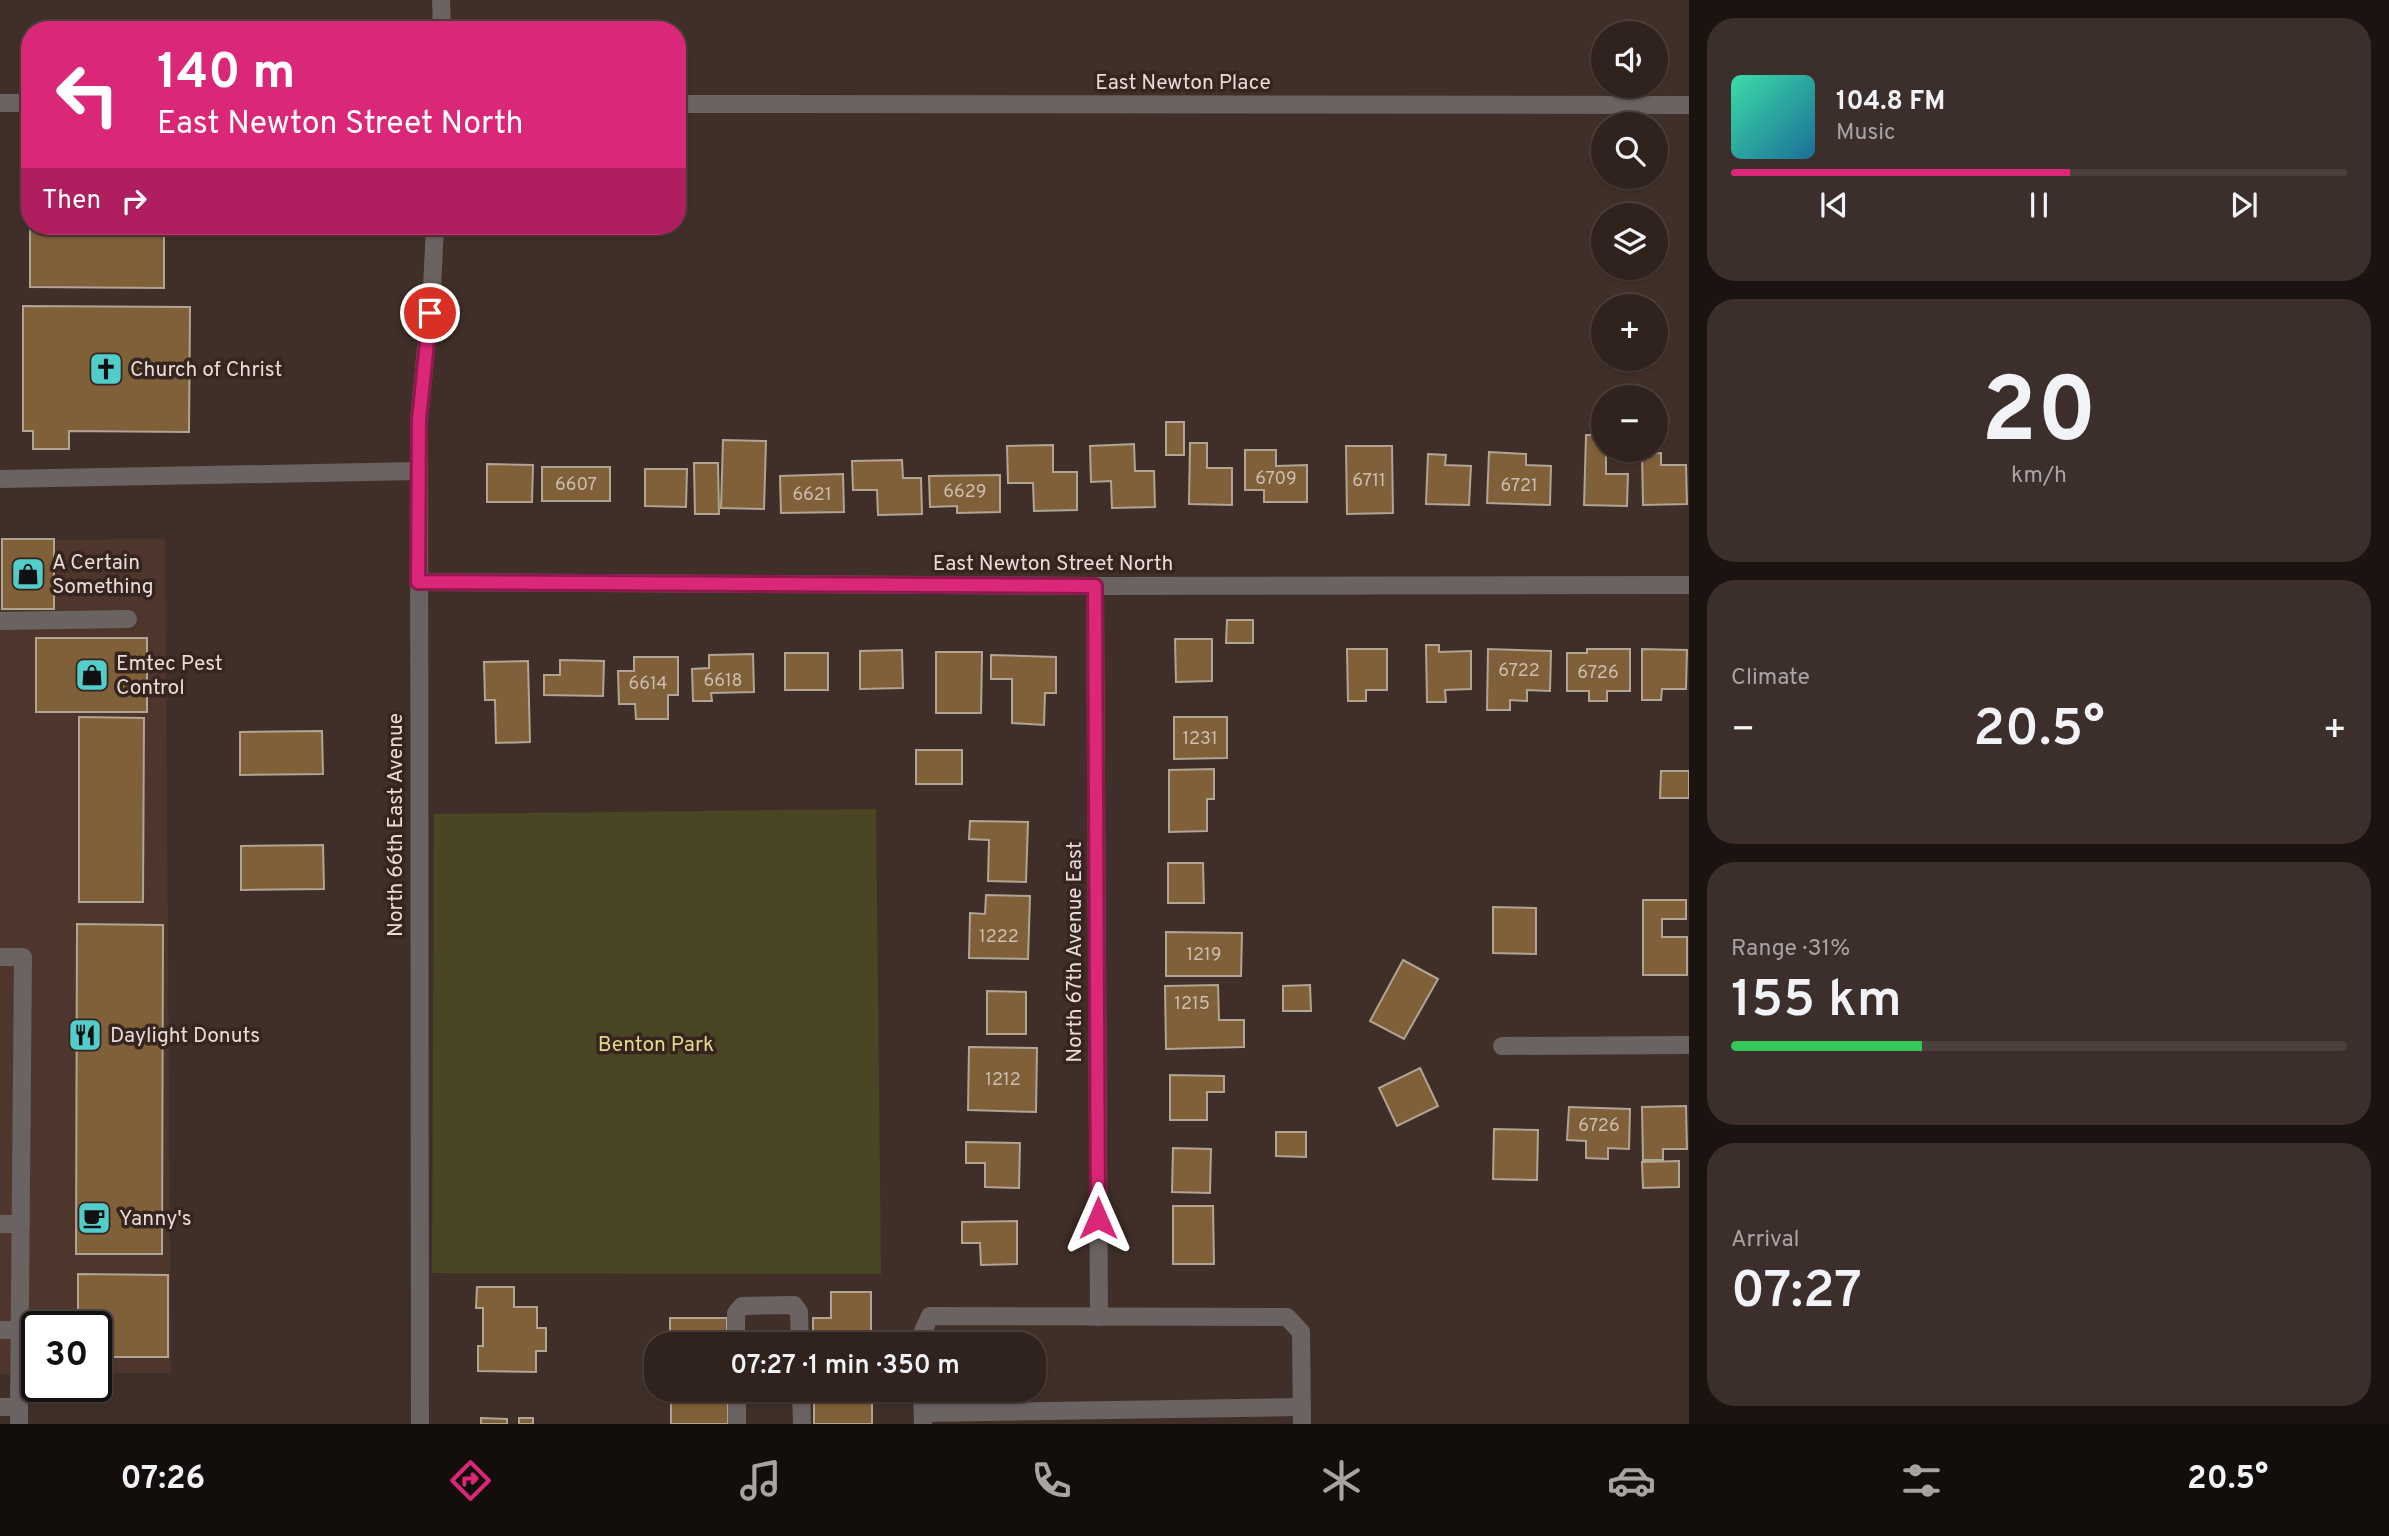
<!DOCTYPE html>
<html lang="en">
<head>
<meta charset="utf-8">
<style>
  :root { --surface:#30231e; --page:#3c2f2b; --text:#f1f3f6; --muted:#a8a4a4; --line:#4b403c; --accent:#db2777 }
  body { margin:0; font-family:Overpass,sans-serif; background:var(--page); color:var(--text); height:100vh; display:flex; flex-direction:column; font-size:26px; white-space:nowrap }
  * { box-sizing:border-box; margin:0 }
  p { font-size:23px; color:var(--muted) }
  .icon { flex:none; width:38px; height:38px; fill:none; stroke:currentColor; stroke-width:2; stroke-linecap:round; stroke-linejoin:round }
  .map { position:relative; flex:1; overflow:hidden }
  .details { display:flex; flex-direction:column; gap:18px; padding:18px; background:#1a1310; width:700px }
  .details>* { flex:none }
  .banner { position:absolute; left:21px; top:21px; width:665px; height:214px; border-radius:28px; box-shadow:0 2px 5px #0004,0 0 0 2px var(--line); background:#db2777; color:#fff; overflow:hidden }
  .buttons { position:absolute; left:1591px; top:21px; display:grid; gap:14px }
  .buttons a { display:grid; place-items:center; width:77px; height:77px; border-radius:50%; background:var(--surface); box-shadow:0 2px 5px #0004,0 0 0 2px var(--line); font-size:35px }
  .speed { position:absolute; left:21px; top:1311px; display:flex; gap:14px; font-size:35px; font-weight:700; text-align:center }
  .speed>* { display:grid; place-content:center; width:91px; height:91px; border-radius:50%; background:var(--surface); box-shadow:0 2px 5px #0004,0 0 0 2px var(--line); line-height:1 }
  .speed .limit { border:4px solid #111; border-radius:10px; background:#fff; color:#111 }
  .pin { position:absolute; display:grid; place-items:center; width:60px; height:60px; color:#fff; margin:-30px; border:4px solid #fff; border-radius:50%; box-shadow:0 2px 7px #0007 }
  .me { position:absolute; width:77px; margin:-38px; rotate:0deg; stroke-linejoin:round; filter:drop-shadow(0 0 5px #0008) }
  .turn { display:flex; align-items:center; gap:24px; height:147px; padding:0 21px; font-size:32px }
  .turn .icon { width:91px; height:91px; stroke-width:2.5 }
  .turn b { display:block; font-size:49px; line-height:60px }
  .then { display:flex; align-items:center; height:66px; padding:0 21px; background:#0003; gap:14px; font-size:26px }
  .big { font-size:52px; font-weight:600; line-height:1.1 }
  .details .tile { flex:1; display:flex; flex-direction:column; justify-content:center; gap:10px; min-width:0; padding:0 24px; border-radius:28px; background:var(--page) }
  .details .dial { align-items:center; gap:0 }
  .dial b { font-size:91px; line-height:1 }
  .song { display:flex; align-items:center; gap:21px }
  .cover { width:84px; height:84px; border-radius:10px; background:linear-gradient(135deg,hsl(160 70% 55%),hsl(200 70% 35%)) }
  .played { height:7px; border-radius:4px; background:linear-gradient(90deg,var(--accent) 55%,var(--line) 55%) }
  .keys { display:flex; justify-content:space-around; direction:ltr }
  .heat { display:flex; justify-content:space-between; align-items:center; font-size:38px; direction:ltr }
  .charge { height:10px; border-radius:5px; background:linear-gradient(90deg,#34c759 31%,var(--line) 0) }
  .trip { position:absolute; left:644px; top:1332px; width:402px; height:70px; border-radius:28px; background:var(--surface); box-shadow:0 2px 5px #0004,0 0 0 2px var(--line); font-weight:600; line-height:70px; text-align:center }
  .tabs { display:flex; height:112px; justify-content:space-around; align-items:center; background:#130e0c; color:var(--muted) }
  .tabs .icon { width:49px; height:49px }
  .tabs .current { color:var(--accent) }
  .tabs b { font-size:32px; color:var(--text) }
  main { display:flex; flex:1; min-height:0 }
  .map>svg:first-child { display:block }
  .built { fill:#4e362d }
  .green { fill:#4a4624 }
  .building { fill:#7f6038; stroke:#b1a493; stroke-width:2 }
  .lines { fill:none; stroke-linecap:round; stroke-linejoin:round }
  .minor { stroke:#6b6262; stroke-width:18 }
  .route-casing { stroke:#8e194d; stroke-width:18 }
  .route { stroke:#db2777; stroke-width:12 }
  .labels { text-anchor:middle; stroke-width:7; stroke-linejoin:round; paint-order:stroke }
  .number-label { font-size:18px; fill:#cdbdb0 }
  .street-label { font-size:21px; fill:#e7dcd8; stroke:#35251e }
  .poi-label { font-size:21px; fill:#e7dcd8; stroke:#35251e; text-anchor:start }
  .park-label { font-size:21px; fill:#e2d98b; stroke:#35251e }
</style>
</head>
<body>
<main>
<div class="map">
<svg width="1689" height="1424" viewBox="0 0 1689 1424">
  <rect width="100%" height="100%" fill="#402f28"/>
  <path class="built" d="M165 539 171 1373H96V1326H37V1374H0V540Z"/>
  <path class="green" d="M876 809 881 1274 432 1273 434 814Z"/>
  <g class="building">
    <path d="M30 226H164V288L30 287Z"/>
    <path d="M23 306 190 307 189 432 69 431V449H33V431H23Z"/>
    <rect x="1166" y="422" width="18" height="33"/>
    <path d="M1586 435H1603V450H1606V474H1628L1627 506 1584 505Z"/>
    <path d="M723 440 766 441 764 509 721 508Z"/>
    <path d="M1190 443H1207V468H1232V505L1189 504Z"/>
    <path d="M1134 444 1135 471H1154L1155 507 1112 508 1111 481 1091 482 1090 446Z"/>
    <path d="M1053 445V472H1077V510L1034 511 1033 483H1008L1007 446Z"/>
    <path d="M1346 446H1392L1393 513 1347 514Z"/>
    <path d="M1245 450H1276V466L1307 465V502H1264V490H1245Z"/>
    <path d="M1489 452 1526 454V465L1551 466 1550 505 1487 503Z"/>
    <path d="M1661 453V465H1686L1687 504 1643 505 1642 454Z"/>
    <path d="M1428 454 1446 455 1445 465 1471 466 1469 505 1426 504Z"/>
    <path d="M902 460 903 478H921L922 514 878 515 877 490H853L852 461Z"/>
    <path d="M694 463H718L719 514H695Z"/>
    <path d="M487 464 533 465 532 502H487Z"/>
    <rect x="542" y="467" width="68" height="34"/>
    <path d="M645 469H687L686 507 645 506Z"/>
    <path d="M843 474 844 512 781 513 780 476Z"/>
    <path d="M1000 475V512L957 513V506L930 507 929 476Z"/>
    <rect x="2" y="539" width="52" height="70"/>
    <path d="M1227 620H1253V643H1226Z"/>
    <rect x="36" y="638" width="111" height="74"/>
    <path d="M1175 639H1212V681L1176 682Z"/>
    <path d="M1426 645H1439V652L1471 651V689L1445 690 1446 702H1427Z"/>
    <path d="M1347 649H1387V690H1366V701H1348Z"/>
    <path d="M1488 649 1551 651 1550 691 1527 690V701L1510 700V710H1487Z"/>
    <path d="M1587 649H1630V691H1607V701H1589V691H1567V653H1587Z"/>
    <path d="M1642 649 1687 650 1686 689H1662L1661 700H1642Z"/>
    <path d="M902 650 903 688 860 689V651Z"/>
    <path d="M936 652H982L981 713H936Z"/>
    <rect x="785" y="653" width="43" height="37"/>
    <path d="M753 654 754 692 711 693 712 701H693L692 669 709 668V655Z"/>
    <path d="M991 655 1056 657V693H1045L1044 725 1012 723V679H991Z"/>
    <path d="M634 657H678V695H668V719H636L635 704H619L618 671H634Z"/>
    <path d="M560 660 604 661 603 696 544 695V675H560Z"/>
    <path d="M528 661 530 742 496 743 495 700H485L484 662Z"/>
    <path d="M79 717 144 718 143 902H79Z"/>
    <path d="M1174 717H1227V758L1174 759Z"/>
    <path d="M322 731 323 774 240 775V732Z"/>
    <rect x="916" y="750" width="46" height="34"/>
    <path d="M1214 769V799H1207V831L1169 832V770Z"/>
    <path d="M1661 771H1689V798H1660Z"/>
    <path d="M970 821 1028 822 1026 882 988 881 989 840 969 839Z"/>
    <path d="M323 845 324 889 241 890V846Z"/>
    <path d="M1168 863H1203L1204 903H1168Z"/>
    <path d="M986 895 1030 896 1028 959 969 958 970 913 985 914Z"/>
    <path d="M1643 900H1686V919H1662V937H1687V975H1643Z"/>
    <path d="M1493 907 1536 908V954L1493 953Z"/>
    <path d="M77 924 163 925 162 1254H76Z"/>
    <path d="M1166 932 1242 933 1241 976H1166Z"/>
    <path d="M1403 960 1438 979 1404 1039 1370 1021Z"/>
    <path d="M1218 985 1219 1020H1244V1047L1166 1049 1165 986Z"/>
    <path d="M1310 985 1311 1011H1283V986Z"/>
    <path d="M987 991 1026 992V1034H987Z"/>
    <path d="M969 1047 1037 1048 1036 1112 968 1110Z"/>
    <path d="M1420 1068 1438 1106 1397 1126 1379 1088Z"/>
    <path d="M1170 1075 1224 1076V1092H1207V1120H1170Z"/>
    <path d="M1686 1106 1687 1149H1663V1160H1643L1642 1107Z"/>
    <path d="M1569 1107 1630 1109 1629 1149 1608 1148V1159L1586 1158V1141L1567 1140Z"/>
    <path d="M1494 1129 1538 1130 1537 1180 1493 1179Z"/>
    <path d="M1276 1132H1306V1157L1276 1156Z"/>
    <path d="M966 1142 1020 1143 1019 1188 985 1187V1163H966Z"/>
    <path d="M1173 1148 1211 1149 1210 1193 1172 1192Z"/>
    <path d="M1679 1161V1187L1643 1188 1642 1162Z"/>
    <path d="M1173 1206H1213L1214 1264H1173Z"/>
    <path d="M1017 1221V1264L981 1265 980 1243H962V1222Z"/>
    <path d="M78 1274 168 1275V1357H96V1326H78Z"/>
    <path d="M477 1287H514V1307H537V1328H546V1351H536V1372L478 1371V1346H483V1308H476Z"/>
    <path d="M831 1292H871V1344H813V1318H831Z"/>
    <rect x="670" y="1318" width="57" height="26"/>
    <rect x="671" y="1390" width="57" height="34"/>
    <rect x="814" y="1390" width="58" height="34"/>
    <path d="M481 1418 507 1419V1424H481Z"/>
    <rect x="519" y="1418" width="14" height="6"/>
  </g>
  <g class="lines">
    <g class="minor">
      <path d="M441 0 442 30"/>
      <path d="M0 103H30"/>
      <path d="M677 104 1689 105"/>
      <path d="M0 479 418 471"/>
      <path d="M418 582 1095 586 1689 585"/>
      <path d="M1095 586 1099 1317"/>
      <path d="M0 621 128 619"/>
      <path d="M0 957H23L19 1407"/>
      <path d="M1502 1046 1689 1045"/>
      <path d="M0 1224H21"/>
      <path d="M0 1330H20"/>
      <path d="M736 1344V1313L742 1306 794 1305 799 1312 800 1344"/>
      <path d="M921 1344 920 1338 930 1316 1287 1317 1301 1332 1302 1424"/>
      <path d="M737 1390V1424"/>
      <path d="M801 1390 802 1424"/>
      <path d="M922 1390 923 1424"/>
      <path d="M0 1407H19V1424"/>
      <path d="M923 1413 1301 1407"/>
      <path d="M420 1424 419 420 432 288 435 226"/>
    </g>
  </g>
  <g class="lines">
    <defs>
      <path id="route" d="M430 313 419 420 418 582 1095 586 1098 1218"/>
    </defs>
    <use href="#route" class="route-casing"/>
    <use href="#route" class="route"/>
  </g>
  <defs>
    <symbol id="church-square" viewBox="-11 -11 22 22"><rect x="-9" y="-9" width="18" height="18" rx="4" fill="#53cdca" stroke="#35251e"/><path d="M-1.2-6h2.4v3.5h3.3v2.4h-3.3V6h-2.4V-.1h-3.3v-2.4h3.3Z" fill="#111"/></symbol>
    <symbol id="shop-square" viewBox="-11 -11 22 22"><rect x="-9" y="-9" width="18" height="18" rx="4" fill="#53cdca" stroke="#35251e"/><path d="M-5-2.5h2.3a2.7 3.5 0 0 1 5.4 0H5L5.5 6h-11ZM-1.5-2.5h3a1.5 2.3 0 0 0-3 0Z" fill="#111"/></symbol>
    <symbol id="restaurant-square" viewBox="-11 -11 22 22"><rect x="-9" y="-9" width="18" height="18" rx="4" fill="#53cdca" stroke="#35251e"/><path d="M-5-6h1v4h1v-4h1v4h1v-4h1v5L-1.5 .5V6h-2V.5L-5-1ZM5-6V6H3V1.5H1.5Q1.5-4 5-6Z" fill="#111"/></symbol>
    <symbol id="cafe-square" viewBox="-11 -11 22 22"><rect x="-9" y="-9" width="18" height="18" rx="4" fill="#53cdca" stroke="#35251e"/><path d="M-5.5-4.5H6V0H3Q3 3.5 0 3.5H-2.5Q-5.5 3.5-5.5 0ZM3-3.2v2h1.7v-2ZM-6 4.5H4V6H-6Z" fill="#111"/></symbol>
  </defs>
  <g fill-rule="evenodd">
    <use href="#church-square" x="87" y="350" width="38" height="38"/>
    <use href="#shop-square" x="9" y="555" width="38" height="38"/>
    <use href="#shop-square" x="73" y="656" width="38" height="38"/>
    <use href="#restaurant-square" x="66" y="1016" width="38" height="38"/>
    <use href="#cafe-square" x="75" y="1199" width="38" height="38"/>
  </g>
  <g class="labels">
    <g class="number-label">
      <text x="1276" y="484">6709</text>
      <text x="1369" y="486">6711</text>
      <text x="576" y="490">6607</text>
      <text x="1519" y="491">6721</text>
      <text x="965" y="497">6629</text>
      <text x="812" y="500">6621</text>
      <text x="1519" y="676">6722</text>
      <text x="1598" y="678">6726</text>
      <text x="723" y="686">6618</text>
      <text x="648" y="689">6614</text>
      <text x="1200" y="744">1231</text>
      <text x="999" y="942">1222</text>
      <text x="1204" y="960">1219</text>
      <text x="1192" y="1009">1215</text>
      <text x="1003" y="1085">1212</text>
      <text x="1599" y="1131">6726</text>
    </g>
    <g class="street-label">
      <text x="1183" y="89">East Newton Place</text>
      <text x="1053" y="570">East Newton Street North</text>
      <text transform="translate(395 825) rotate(-90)" y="7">North 66th East Avenue</text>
      <text transform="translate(1074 952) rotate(-90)" y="7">North 67th Avenue East</text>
    </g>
    <g class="poi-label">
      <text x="130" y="376">Church of Christ</text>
      <text x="52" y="569">A Certain<tspan x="52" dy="24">Something</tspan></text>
      <text x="116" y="670">Emtec Pest<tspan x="116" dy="24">Control</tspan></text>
      <text x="110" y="1042">Daylight Donuts</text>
      <text x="119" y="1225">Yanny's</text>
    </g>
    <g class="park-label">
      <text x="656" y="1051">Benton Park</text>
    </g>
  </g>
</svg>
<div class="buttons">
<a><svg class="icon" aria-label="sound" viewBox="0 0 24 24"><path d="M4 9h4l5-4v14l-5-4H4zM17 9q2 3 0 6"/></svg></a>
<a><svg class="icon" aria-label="search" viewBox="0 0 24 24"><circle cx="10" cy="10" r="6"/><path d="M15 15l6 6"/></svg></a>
<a><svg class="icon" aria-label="layers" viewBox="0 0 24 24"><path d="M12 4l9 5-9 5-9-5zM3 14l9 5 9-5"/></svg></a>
<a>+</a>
<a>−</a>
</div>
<div class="speed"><div class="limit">30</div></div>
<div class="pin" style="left:430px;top:313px;background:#d93025"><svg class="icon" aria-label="arrive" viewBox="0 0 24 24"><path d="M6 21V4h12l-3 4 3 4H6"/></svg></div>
<svg class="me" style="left:1098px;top:1218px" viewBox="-20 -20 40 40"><path d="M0-17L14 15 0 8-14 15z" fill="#db2777" stroke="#fff" stroke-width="4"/></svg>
<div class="trip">07:27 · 1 min · 350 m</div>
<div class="banner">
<div class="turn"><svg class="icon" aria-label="left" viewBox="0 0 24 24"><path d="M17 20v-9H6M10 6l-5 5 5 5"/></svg><div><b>140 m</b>East Newton Street North</div></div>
<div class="then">Then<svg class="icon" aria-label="right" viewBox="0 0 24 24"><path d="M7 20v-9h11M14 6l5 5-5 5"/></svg></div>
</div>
</div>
<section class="details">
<div class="tile">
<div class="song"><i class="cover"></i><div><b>104.8 FM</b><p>Music</p></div></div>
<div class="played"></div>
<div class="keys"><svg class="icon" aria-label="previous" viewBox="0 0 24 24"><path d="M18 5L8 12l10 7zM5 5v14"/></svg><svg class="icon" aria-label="pause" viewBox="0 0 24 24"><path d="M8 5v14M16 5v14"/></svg><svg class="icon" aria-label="next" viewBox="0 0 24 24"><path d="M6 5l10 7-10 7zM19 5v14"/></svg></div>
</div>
<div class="tile dial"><b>20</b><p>km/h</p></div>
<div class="tile"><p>Climate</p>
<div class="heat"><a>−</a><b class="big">20.5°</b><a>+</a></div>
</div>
<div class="tile"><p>Range · 31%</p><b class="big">155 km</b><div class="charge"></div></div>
<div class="tile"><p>Arrival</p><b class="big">07:27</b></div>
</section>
</main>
<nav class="tabs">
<b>07:26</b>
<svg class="icon current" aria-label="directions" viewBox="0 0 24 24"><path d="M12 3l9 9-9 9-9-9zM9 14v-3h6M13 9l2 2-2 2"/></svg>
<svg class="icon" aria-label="music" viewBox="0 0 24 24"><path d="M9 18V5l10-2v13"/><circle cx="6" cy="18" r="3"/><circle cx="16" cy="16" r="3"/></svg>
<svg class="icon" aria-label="phone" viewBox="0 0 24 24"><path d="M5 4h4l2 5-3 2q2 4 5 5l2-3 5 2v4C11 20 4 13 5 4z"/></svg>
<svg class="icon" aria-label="climate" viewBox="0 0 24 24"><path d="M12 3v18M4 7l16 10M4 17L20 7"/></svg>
<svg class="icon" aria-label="car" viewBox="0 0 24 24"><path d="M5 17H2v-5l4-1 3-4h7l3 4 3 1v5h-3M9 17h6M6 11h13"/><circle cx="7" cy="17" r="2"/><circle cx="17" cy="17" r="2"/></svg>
<svg class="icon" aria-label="filters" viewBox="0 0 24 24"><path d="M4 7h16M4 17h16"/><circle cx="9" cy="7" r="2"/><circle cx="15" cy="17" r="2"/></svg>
<b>20.5°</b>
</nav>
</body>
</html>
